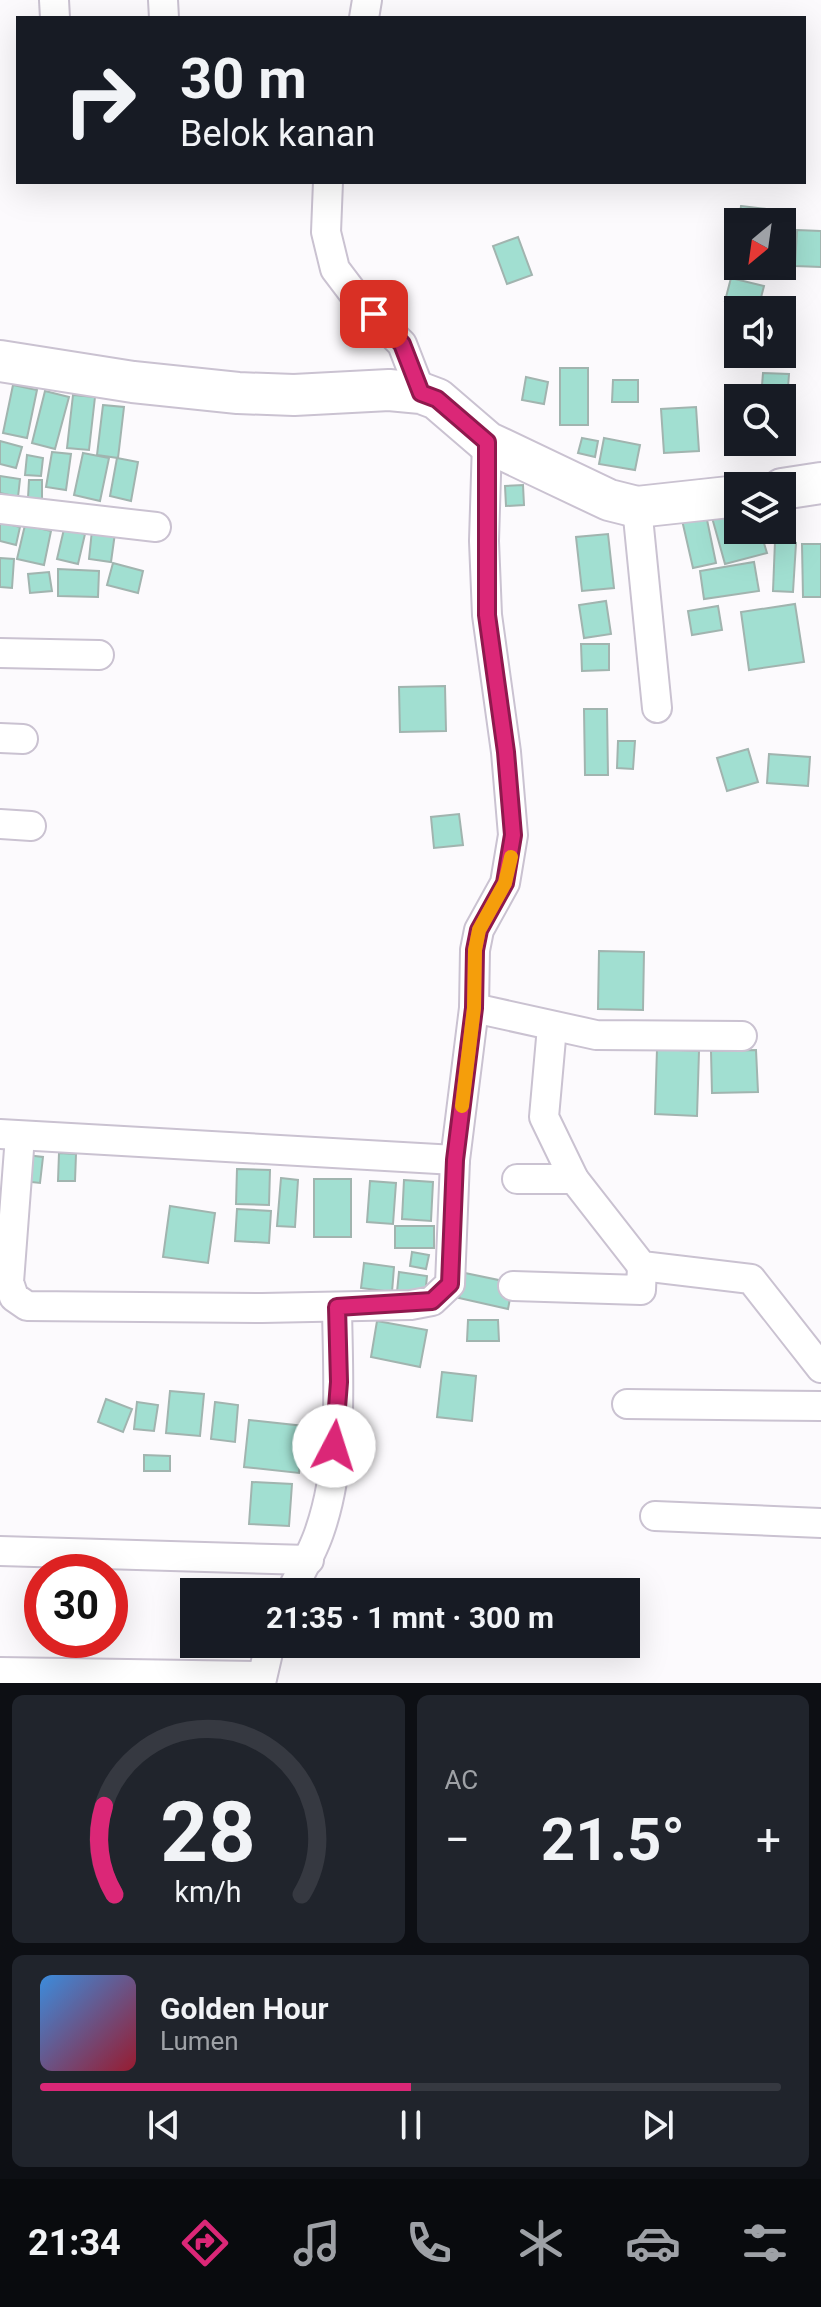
<!DOCTYPE html>
<html lang="id">
<head>
<meta charset="utf-8">
<style>
  :root { --surface:#171b24; --page:#20242c; --text:#f1f3f6; --muted:#9ea1a6; --line:#363941; --accent:#db2777 }
  body { margin:0; font-family:Roboto,sans-serif; background:var(--page); color:var(--text); height:100vh; display:flex; flex-direction:column; font-size:30px; white-space:nowrap }
  * { box-sizing:border-box; margin:0 }
  p { font-size:26px; color:var(--muted) }
  .icon { flex:none; width:44px; height:44px; fill:none; stroke:currentColor; stroke-width:2; stroke-linecap:round; stroke-linejoin:round }
  .map { position:relative; height:1683px; overflow:hidden }
  .side { display:flex; flex-direction:column; gap:12px; padding:12px; background:#0d0f14; flex:1 }
  .side>* { flex:none }
  .hud { position:absolute; left:16px; top:16px; width:790px; height:168px; border-radius:0px; box-shadow:0 8px 32px #0002; background:#171b24; color:var(--text); overflow:hidden }
  .needle { width:52px; rotate:209deg }
  .tools { position:absolute; left:724px; top:208px; display:grid; gap:16px }
  .tools a { display:grid; place-items:center; width:72px; height:72px; border-radius:0px; background:var(--surface); box-shadow:0 8px 32px #0002; font-size:40px }
  .speed { position:absolute; left:24px; top:1554px; display:flex; gap:16px; font-size:40px; font-weight:700; text-align:center }
  .speed>* { display:grid; place-content:center; width:104px; height:104px; border-radius:50%; background:var(--surface); box-shadow:0 8px 32px #0002; line-height:1 }
  .speed .limit { border:12px solid #d22; background:#fff; color:#111 }
  .pin { position:absolute; display:grid; place-items:center; width:68px; height:68px; color:#fff; margin:-34px; border-radius:16px; box-shadow:0 4px 12px #0006 }
  .me { position:absolute; width:88px; margin:-44px; rotate:5deg; stroke-linejoin:round; filter:drop-shadow(0 0 6px #0008) }
  .turn { display:flex; align-items:center; gap:28px; height:168px; padding:0 32px; font-size:36px }
  .turn .icon { width:104px; height:104px; stroke-width:2.5 }
  .turn b { display:block; font-size:56px; line-height:68px }
  .big { font-size:60px; font-weight:700; line-height:1.1 }
  .side .tile { flex:1; display:flex; flex-direction:column; justify-content:center; gap:12px; min-width:0; padding:0 28px; border-radius:12px; background:var(--page) }
  .side .dial { align-items:center; gap:0 }
  .dial svg { height:208px; overflow:visible; fill:none; stroke:var(--line); stroke-width:7; stroke-linecap:round; text-anchor:middle }
  .dial text { fill:var(--text); stroke:none }
  .song { display:flex; align-items:center; gap:24px }
  .cover { width:96px; height:96px; border-radius:12px; background:linear-gradient(135deg,hsl(210 70% 55%),hsl(350 70% 35%)) }
  .played { height:8px; border-radius:4px; background:linear-gradient(90deg,var(--accent) 50%,var(--line) 50%) }
  .keys { display:flex; justify-content:space-around; direction:ltr }
  .heat { display:flex; justify-content:space-between; align-items:center; font-size:44px; direction:ltr }
  .side .tiles { flex:1; display:grid; gap:12px; grid-template-columns:1fr 1fr }
  .tile:last-child { grid-column:span 2 }
  .trip { position:absolute; left:180px; top:1578px; width:460px; height:80px; border-radius:0px; background:var(--surface); box-shadow:0 8px 32px #0002; font-weight:700; line-height:80px; text-align:center }
  .menu { display:flex; height:128px; justify-content:space-around; align-items:center; background:#090b0e; color:var(--muted) }
  .menu .icon { width:56px; height:56px }
  .menu .selected { color:var(--accent) }
  .menu b { font-size:36px; color:var(--text) }
  .map>svg:first-child { display:block }
  .building { fill:#a1dfd1; stroke:#a1b4af; stroke-width:2 }
  .lines { fill:none; stroke-linecap:round; stroke-linejoin:round }
  .street-casing { stroke:#cac2d1; stroke-width:32 }
  .secondary-casing { stroke:#cac2d1; stroke-width:44 }
  .street { stroke:#fff; stroke-width:28 }
  .secondary { stroke:#fff; stroke-width:40 }
  .route-casing { stroke:#8e194d; stroke-width:20 }
  .route { stroke:#db2777; stroke-width:14 }
  .slow { stroke:#f59e0b; stroke-width:14 }
</style>
</head>
<body>
<div class="map">
<svg width="821" height="1683" viewBox="0 0 821 1683">
  <rect width="100%" height="100%" fill="#fcfafd"/>
  <g class="building">
    <path d="M741 206 775 210 774 222H739Z"/>
    <path d="M797 230 821 231V267L795 266Z"/>
    <path d="M518 237 532 275 507 284 493 246Z"/>
    <path d="M741 266H778L776 275Z"/>
    <path d="M731 278 764 286 758 309 725 301Z"/>
    <rect x="560" y="368" width="28" height="57"/>
    <path d="M763 373 789 374 787 401 761 398Z"/>
    <path d="M526 377 548 382 544 404 522 400Z"/>
    <path d="M613 380H638V402H612Z"/>
    <path d="M13 385 37 390 27 438 3 433Z"/>
    <path d="M735 387 756 393 754 398H738V417L727 414Z"/>
    <path d="M45 391 69 397 55 449 32 443Z"/>
    <path d="M73 395 95 397 89 450 67 448Z"/>
    <path d="M103 405 124 407 118 458 97 455Z"/>
    <path d="M696 407 699 451 664 453 661 409Z"/>
    <path d="M782 416 791 418 784 451 751 444 782 442Z"/>
    <path d="M582 438 598 441 595 457 578 453Z"/>
    <path d="M604 438 640 445 635 470 599 464Z"/>
    <path d="M0 441 22 447 16 468 0 464Z"/>
    <path d="M52 452 71 454 66 490 46 487Z"/>
    <path d="M83 453 109 458 100 501 74 495Z"/>
    <path d="M27 455 43 458 41 476 25 475Z"/>
    <path d="M117 458 138 462 131 501 110 496Z"/>
    <path d="M0 476 20 479 18 497 0 493Z"/>
    <path d="M29 480H42V499L28 498Z"/>
    <path d="M523 485 524 505 506 506 505 486Z"/>
    <path d="M738 506V530H760L767 553 725 564 711 514Z"/>
    <path d="M706 515 716 563 693 568 682 520Z"/>
    <path d="M0 522 20 527 16 545 0 541Z"/>
    <path d="M25 525 51 531 44 565 17 559Z"/>
    <path d="M64 529 85 534 78 564 57 559Z"/>
    <path d="M92 530 115 533 111 562 89 559Z"/>
    <path d="M608 534 614 588 582 591 576 537Z"/>
    <path d="M775 541 796 543 793 592 773 591Z"/>
    <path d="M802 544H821V597H803Z"/>
    <path d="M0 558 14 559 12 588 0 587Z"/>
    <path d="M754 562 759 591 704 599 700 571Z"/>
    <path d="M113 563 143 571 138 593 107 585Z"/>
    <path d="M58 569 99 571 98 597 58 596Z"/>
    <path d="M49 572 52 591 30 593 28 574Z"/>
    <path d="M606 601 611 634 584 638 579 605Z"/>
    <path d="M795 604 804 662 749 670 741 612Z"/>
    <path d="M718 606 722 630 692 635 688 611Z"/>
    <path d="M581 644H609V670L582 671Z"/>
    <path d="M445 686 446 731 400 732 399 687Z"/>
    <path d="M584 709H607L608 775H585Z"/>
    <path d="M618 741H635L633 769 617 768Z"/>
    <path d="M748 749 758 782 727 791 717 758Z"/>
    <path d="M769 754 810 757 808 786 767 783Z"/>
    <path d="M459 814 463 845 434 848 431 817Z"/>
    <path d="M599 951 644 952 643 1010 598 1009Z"/>
    <path d="M657 1049 699 1051 697 1116 655 1114Z"/>
    <path d="M756 1050 758 1092 712 1093 711 1051Z"/>
    <path d="M59 1153 76 1154 75 1181H58Z"/>
    <path d="M26 1155 43 1157 40 1183 23 1181Z"/>
    <path d="M237 1169 270 1170 269 1205 236 1204Z"/>
    <path d="M281 1178 298 1180 295 1227 277 1226Z"/>
    <rect x="314" y="1179" width="37" height="58"/>
    <path d="M404 1180 433 1182 431 1221 402 1219Z"/>
    <path d="M370 1181 396 1183 393 1224 367 1222Z"/>
    <path d="M170 1206 215 1213 208 1263 163 1257Z"/>
    <path d="M237 1209 271 1211 269 1243 235 1241Z"/>
    <rect x="395" y="1226" width="39" height="22"/>
    <path d="M412 1252 429 1255 426 1269 410 1266Z"/>
    <path d="M364 1263 394 1267 392 1292 361 1288Z"/>
    <path d="M399 1272 427 1276 425 1296 397 1292Z"/>
    <path d="M465 1273 513 1283 508 1309 459 1298Z"/>
    <path d="M468 1320H498L499 1341H467Z"/>
    <path d="M377 1321 427 1330 420 1367 371 1357Z"/>
    <path d="M442 1372 476 1376 472 1421 437 1417Z"/>
    <path d="M170 1391 204 1394 200 1436 166 1433Z"/>
    <path d="M106 1399 132 1409 123 1432 98 1422Z"/>
    <path d="M137 1402 158 1405 154 1431 134 1429Z"/>
    <path d="M215 1402 238 1405 235 1442 211 1439Z"/>
    <path d="M249 1420 304 1426 299 1473 244 1467Z"/>
    <path d="M144 1455 170 1456V1471H144Z"/>
    <path d="M252 1482 292 1484 289 1526 249 1524Z"/>
  </g>
  <g class="lines">
    <defs>
      <g id="street">
        <path d="M54 0 55 18"/>
        <path d="M163 0 164 18"/>
        <path d="M364 18 367 0"/>
        <path d="M328 182 326 232 335 269 360 302 402 344 421 393"/>
        <path d="M637 507 657 708"/>
        <path d="M0 509 156 527"/>
        <path d="M0 653 99 655"/>
        <path d="M0 738 23 739"/>
        <path d="M0 824 31 826"/>
        <path d="M474 1008 596 1035 742 1036"/>
        <path d="M552 1027 544 1117 574 1179 642 1266 751 1279 821 1368"/>
        <path d="M0 1134 455 1160"/>
        <path d="M20 1136 9 1282 14 1297 27 1306 262 1308 411 1305 432 1301 450 1284 455 1160 474 1008 475 950 479 930 505 883 513 835 506 752 487 615 484 541 487 442"/>
        <path d="M517 1179H574"/>
        <path d="M513 1286 641 1290 642 1266"/>
        <path d="M627 1404 821 1406"/>
        <path d="M655 1516 821 1523"/>
        <path d="M0 1551 309 1560"/>
        <path d="M291 1592C301 1571 313 1552 320 1530 344 1460 338 1380 337 1307"/>
        <path d="M0 1672 262 1676"/>
        <path d="M261 1683 270 1644"/>
      </g>
      <g id="secondary">
        <path d="M0 361 133 382 238 393 294 395 389 390 421 393 437 399 487 442 609 500 637 507 738 496"/>
        <path d="M782 489 821 483"/>
      </g>
    </defs>
    <use href="#street" class="street-casing"/>
    <use href="#secondary" class="secondary-casing"/>
    <use href="#street" class="street"/>
    <use href="#secondary" class="secondary"/>
  </g>
  <g class="lines">
    <defs>
      <path id="route" d="M334 1446 339 1382 337 1307 432 1301 450 1284 455 1160 474 1008 475 950 479 930 505 883 513 835 506 752 487 615V442L437 399 421 393 402 344 374 314"/>
    </defs>
    <use href="#route" class="route-casing"/>
    <use href="#route" class="route"/>
    <path class="slow" d="M462 1106 474 1008 475 950 479 930 505 883 511 857"/>
  </g>
</svg>
<div class="tools">
<a><svg class="needle" viewBox="-14 -14 28 28"><path d="M0-13l5 13h-10z" fill="#e53935"/><path d="M0 13l5-13h-10z" fill="#9ea1a6"/></svg></a>
<a><svg class="icon" aria-label="sound" viewBox="0 0 24 24"><path d="M4 9h4l5-4v14l-5-4H4zM17 9q2 3 0 6"/></svg></a>
<a><svg class="icon" aria-label="search" viewBox="0 0 24 24"><circle cx="10" cy="10" r="6"/><path d="M15 15l6 6"/></svg></a>
<a><svg class="icon" aria-label="layers" viewBox="0 0 24 24"><path d="M12 4l9 5-9 5-9-5zM3 14l9 5 9-5"/></svg></a>
</div>
<div class="speed"><div class="limit">30</div></div>
<div class="pin" style="left:374px;top:314px;background:#d93025"><svg class="icon" aria-label="arrive" viewBox="0 0 24 24"><path d="M6 21V4h12l-3 4 3 4H6"/></svg></div>
<svg class="me" style="left:334px;top:1446px" viewBox="-20 -20 40 40"><circle r="19" fill="#fff"/><path d="M0-13L10 11 0 6-10 11z" fill="#db2777"/></svg>
<div class="trip">21:35 · 1 mnt · 300 m</div>
<div class="hud">
<div class="turn"><svg class="icon" aria-label="right" viewBox="0 0 24 24"><path d="M7 20v-9h11M14 6l5 5-5 5"/></svg><div><b>30 m</b>Belok kanan</div></div>
</div>
</div>
<section class="side">
<div class="tiles">
<div class="tile dial"><svg viewBox="0 0 100 80">
<path d="M14 69A42 42 0 1 1 86 69"/>
<path d="M14 69A42 42 0 0 1 10 35" stroke="#db2777"/>
<text x="50" y="56" font-size="32" font-weight="700">28</text>
<text x="50" y="72" font-size="11">km/h</text>
</svg></div>
<div class="tile"><p>AC</p>
<div class="heat"><a>−</a><b class="big">21.5°</b><a>+</a></div>
</div>
<div class="tile">
<div class="song"><i class="cover"></i><div><b>Golden Hour</b><p>Lumen</p></div></div>
<div class="played"></div>
<div class="keys"><svg class="icon" aria-label="previous" viewBox="0 0 24 24"><path d="M18 5L8 12l10 7zM5 5v14"/></svg><svg class="icon" aria-label="pause" viewBox="0 0 24 24"><path d="M8 5v14M16 5v14"/></svg><svg class="icon" aria-label="next" viewBox="0 0 24 24"><path d="M6 5l10 7-10 7zM19 5v14"/></svg></div>
</div>
</div>
</section>
<nav class="menu">
<b>21:34</b>
<svg class="icon selected" aria-label="directions" viewBox="0 0 24 24"><path d="M12 3l9 9-9 9-9-9zM9 14v-3h6M13 9l2 2-2 2"/></svg>
<svg class="icon" aria-label="music" viewBox="0 0 24 24"><path d="M9 18V5l10-2v13"/><circle cx="6" cy="18" r="3"/><circle cx="16" cy="16" r="3"/></svg>
<svg class="icon" aria-label="phone" viewBox="0 0 24 24"><path d="M5 4h4l2 5-3 2q2 4 5 5l2-3 5 2v4C11 20 4 13 5 4z"/></svg>
<svg class="icon" aria-label="climate" viewBox="0 0 24 24"><path d="M12 3v18M4 7l16 10M4 17L20 7"/></svg>
<svg class="icon" aria-label="car" viewBox="0 0 24 24"><path d="M5 17H2v-5l4-1 3-4h7l3 4 3 1v5h-3M9 17h6M6 11h13"/><circle cx="7" cy="17" r="2"/><circle cx="17" cy="17" r="2"/></svg>
<svg class="icon" aria-label="filters" viewBox="0 0 24 24"><path d="M4 7h16M4 17h16"/><circle cx="9" cy="7" r="2"/><circle cx="15" cy="17" r="2"/></svg>
</nav>
</body>
</html>
